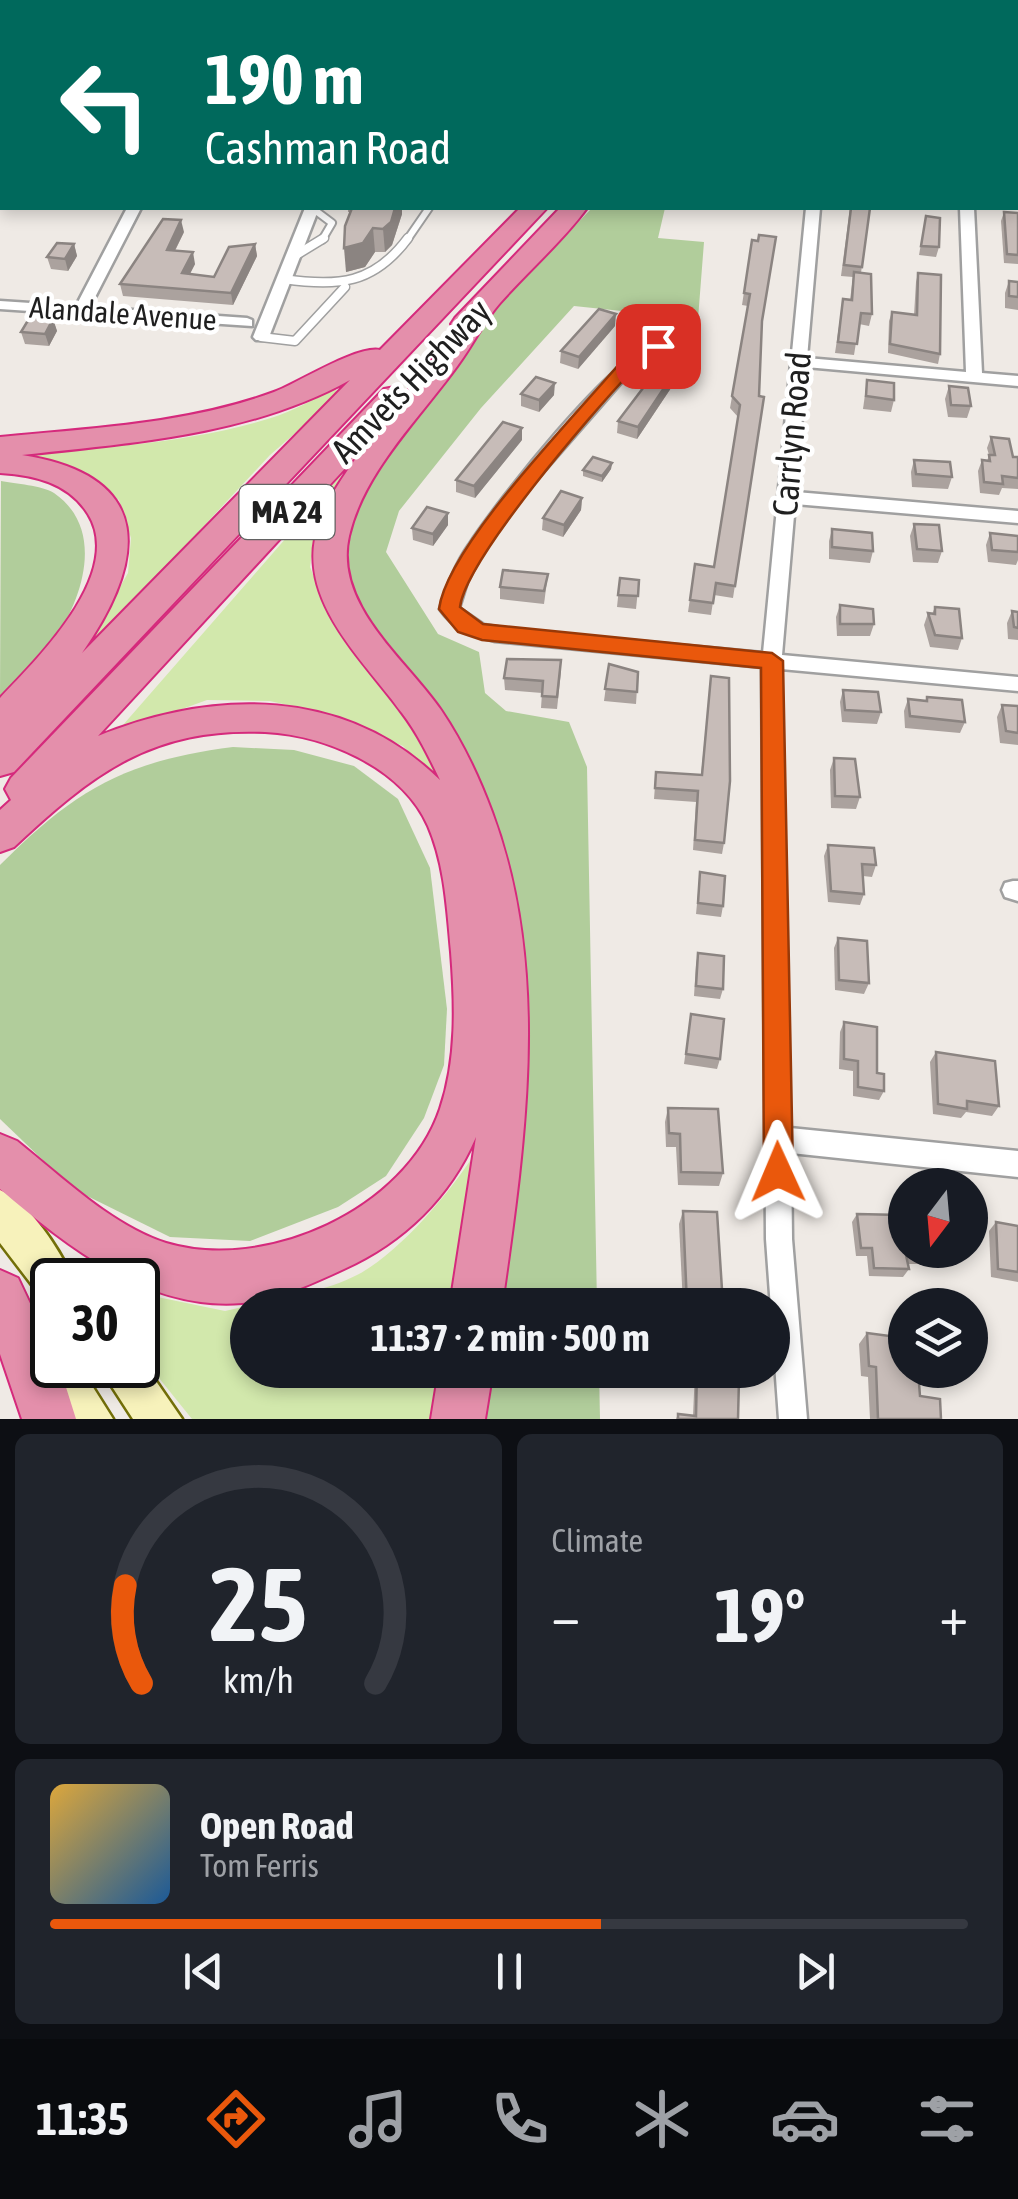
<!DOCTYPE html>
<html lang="en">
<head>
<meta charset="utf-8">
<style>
  :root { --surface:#171b24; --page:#20242c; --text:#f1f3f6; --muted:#9ea1a6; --line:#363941; --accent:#ea580c }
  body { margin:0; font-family:"Asap Condensed",sans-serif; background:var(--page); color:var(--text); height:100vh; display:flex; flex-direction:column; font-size:38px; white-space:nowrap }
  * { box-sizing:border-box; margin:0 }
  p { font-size:32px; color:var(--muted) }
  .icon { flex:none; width:55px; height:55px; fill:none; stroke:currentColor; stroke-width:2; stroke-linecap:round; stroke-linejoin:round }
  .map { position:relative; height:1419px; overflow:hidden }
  .drawer { display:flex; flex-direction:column; gap:15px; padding:15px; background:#0d0f14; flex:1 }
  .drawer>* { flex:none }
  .top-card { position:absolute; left:0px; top:0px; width:1020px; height:210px; box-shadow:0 5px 15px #0003; background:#00695c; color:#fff; overflow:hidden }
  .needle { width:65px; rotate:196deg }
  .tools { position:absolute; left:888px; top:1168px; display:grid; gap:20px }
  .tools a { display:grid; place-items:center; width:100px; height:100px; border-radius:50%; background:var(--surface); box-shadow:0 5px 15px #0003; font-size:50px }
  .speed { position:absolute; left:30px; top:1258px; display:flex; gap:20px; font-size:50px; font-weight:700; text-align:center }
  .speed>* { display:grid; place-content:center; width:130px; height:130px; border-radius:50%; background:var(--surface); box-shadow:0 5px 15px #0003; line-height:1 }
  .speed .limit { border:5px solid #111; border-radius:15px; background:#fff; color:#111 }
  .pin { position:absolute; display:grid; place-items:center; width:85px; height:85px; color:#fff; margin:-42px; border-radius:20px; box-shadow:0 5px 15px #0006 }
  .me { position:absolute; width:110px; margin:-55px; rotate:359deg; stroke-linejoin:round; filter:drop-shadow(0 0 8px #0008) }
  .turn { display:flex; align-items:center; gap:35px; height:210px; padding:0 40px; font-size:45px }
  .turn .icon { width:130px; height:130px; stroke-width:2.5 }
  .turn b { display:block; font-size:70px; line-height:85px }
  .big { font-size:75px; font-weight:700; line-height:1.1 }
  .drawer .tile { flex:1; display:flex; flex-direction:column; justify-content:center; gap:15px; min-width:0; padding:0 35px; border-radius:15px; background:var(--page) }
  .drawer .dial { align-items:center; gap:0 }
  .dial svg { height:260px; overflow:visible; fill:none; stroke:var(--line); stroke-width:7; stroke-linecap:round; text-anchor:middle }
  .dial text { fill:var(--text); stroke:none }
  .song { display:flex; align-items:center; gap:30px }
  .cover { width:120px; height:120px; border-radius:15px; background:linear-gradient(135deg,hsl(40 70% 55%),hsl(210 70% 35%)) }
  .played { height:10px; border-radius:5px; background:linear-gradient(90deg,var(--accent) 60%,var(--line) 60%) }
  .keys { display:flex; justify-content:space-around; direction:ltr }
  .heat { display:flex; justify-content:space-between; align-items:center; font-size:55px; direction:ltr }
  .drawer .tiles { flex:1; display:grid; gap:15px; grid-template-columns:1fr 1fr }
  .tile:last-child { grid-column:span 2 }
  .trip { position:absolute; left:230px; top:1288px; width:560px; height:100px; border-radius:50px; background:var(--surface); box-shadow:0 5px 15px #0003; font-weight:700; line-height:100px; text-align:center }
  .menu { display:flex; height:160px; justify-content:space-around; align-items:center; background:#090b0e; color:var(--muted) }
  .menu .icon { width:70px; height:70px }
  .menu .active { color:var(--accent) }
  .menu b { font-size:45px; color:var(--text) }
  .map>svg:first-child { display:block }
  .grass { fill:#d2e8ac }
  .forest { fill:#b1cd9b }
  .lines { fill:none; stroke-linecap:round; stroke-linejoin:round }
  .service-far1-casing { stroke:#a0a0a0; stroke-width:10 }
  .service-casing { stroke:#a0a0a0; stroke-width:11 }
  .minor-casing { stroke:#a0a0a0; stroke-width:5 }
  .secondary-casing { stroke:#736f08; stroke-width:5 }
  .motorway-casing { stroke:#d52a7c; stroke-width:4 }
  .service-far1 { stroke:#fff; stroke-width:6 }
  .service { stroke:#fff; stroke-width:8 }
  .minor { fill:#fff; fill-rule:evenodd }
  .secondary { fill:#f7f2bb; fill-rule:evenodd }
  .motorway { fill:#e48fab; fill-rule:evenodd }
  .wall { fill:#aba29e }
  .shaded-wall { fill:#8b8481 }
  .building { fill:#c7bcb8; stroke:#8b8481; stroke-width:2.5 }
  .route { fill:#ea580c; stroke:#983908; stroke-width:2.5 }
  .labels { text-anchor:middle; stroke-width:9; stroke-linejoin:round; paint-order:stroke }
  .far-street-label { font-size:30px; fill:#1f1f1f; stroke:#fff }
  .shield { fill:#fff; stroke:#626262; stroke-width:2.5 }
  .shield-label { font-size:32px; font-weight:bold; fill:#1f1f1f }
  .street-label { font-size:35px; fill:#1f1f1f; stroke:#fff }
</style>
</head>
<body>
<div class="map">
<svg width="1018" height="1419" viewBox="0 0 1018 1419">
  <rect width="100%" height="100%" fill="#efeae5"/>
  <g class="grass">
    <path d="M335 389 340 394 270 455 76 663 128 573 131 538 119 500 83 474 0 455C90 448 184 445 271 418 293 411 314 399 335 389Z"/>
    <path d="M342 474 315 532 310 567 325 604 413 722 448 795 403 746 331 715 270 701 207 700 116 733Z"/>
    <path d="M475 1153 456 1305H252C286 1297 326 1291 357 1275 398 1254 451 1192 475 1153Z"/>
    <path d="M138 1293 225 1311 247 1306 248 1370H445L439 1419H192L138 1352Z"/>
  </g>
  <g class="forest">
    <path d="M592 208H665L658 238 704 242 698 319 574 306 481 408 399 511 386 552 438 634 479 652 485 693 506 711 569 722 587 767 597 1305H476L481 1272 474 820 369 642 331 536 468 336Z"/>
    <path d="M1 481C16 484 41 485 54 493 105 528 84 597 54 640 40 660 18 678 0 696Z"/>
    <path d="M233 747 294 750 354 766 398 799 430 868 447 1009 444 1065 424 1118 386 1176 338 1207 250 1241 170 1237 73 1189 0 1119V865C76 789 125 761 233 747Z"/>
    <path d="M466 1370H599L600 1419H458Z"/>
  </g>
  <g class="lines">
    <defs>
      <g id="service-far1">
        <path d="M312 208 332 223 322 240"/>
        <path d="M407 240 429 208"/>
      </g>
      <g id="service">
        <path d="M293 257 324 238"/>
        <path d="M284 279C338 287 374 284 408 238"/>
        <path d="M261 337 295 341 345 287"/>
      </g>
      <g id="minor">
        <path d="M852 0H864V2H853Z"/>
        <path d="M975 0H987L988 2H977Z"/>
        <path d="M2 144V155L0 156V145Z"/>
        <path d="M127 208H141L90 307 247 318 252 320V326L0 309V301L76 306Z"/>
        <path d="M305 208H319L269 337 266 340H256L253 337Z"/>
        <path d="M806 208H820L807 358 966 372 960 208H974L982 373 1018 376V386L806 367 796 492 1018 511V523L795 504 782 655 1018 677V691L781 669 790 1128 1018 1151V1177L791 1153 792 1239 807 1419H779L766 1239 762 667 495 641C472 636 454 629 440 609 447 586 455 565 469 545 499 499 610 358 658 341L666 346 663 349 632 370 530 487 482 553 467 582 459 608 484 625 514 630 763 653Z"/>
        <path d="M1013 881H1018V901L1005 897 1002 890 1005 883Z"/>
      </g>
      <g id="secondary">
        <path d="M360 0H386L387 2H361Z"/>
        <path d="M0 1190C29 1202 61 1251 73 1280H52V1300L39 1294 0 1243Z"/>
        <path d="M52 1344V1365H79L113 1419H65L32 1365 38 1350Z"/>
        <path d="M138 1355 182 1419H133L98 1365H138Z"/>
      </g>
      <g id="motorway">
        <path d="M520 208H547L14 772 0 776V698C38 658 125 573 88 514 69 483 34 475 0 473V437C91 428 187 424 274 392 298 383 357 345 380 350ZM350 380 82 653C146 561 157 476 22 455 133 443 251 435 350 380Z"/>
        <path d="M560 208H587C562 242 528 271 500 303 484 321 473 345 458 365 420 418 364 471 349 536 333 605 407 660 441 710 462 741 479 777 492 812 551 970 525 1143 502 1305H450L476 1137C450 1197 404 1242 344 1269 311 1284 278 1300 242 1303 148 1311 68 1247 0 1189V1134L17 1141C62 1177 111 1225 166 1243 265 1273 406 1210 440 1109 457 1059 455 1003 451 952 447 910 445 865 428 826 402 767 325 735 265 732 152 727 93 773 14 847L0 852V810L11 800 5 789 11 778 384 389 395 387 407 392 454 331 451 324 455 318ZM361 451C343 477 321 506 315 539 302 606 367 664 402 713 418 734 429 757 440 780 345 687 215 689 98 736Z"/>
        <path d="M0 1270 18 1278 52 1350V1365H59L76 1419H22L0 1354Z"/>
        <path d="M439 1370H493L485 1419H431Z"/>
      </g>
    </defs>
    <use href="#service-far1" class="service-far1-casing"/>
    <use href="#service" class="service-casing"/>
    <use href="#minor" class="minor-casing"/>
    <use href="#secondary" class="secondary-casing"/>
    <use href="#motorway" class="motorway-casing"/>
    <use href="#service-far1" class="service-far1"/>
    <use href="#service" class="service"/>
    <use href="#minor" class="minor"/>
    <use href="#secondary" class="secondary"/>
    <use href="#motorway" class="motorway"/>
  </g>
  <g class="wall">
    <path d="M348 208H402V214L392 245 385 252H375L365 267 346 272 350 212H348Z"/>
    <path d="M850 208H870L861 273 872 314 869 326 859 324 854 355 835 353 843 299 850 300 853 277 841 276Z"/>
    <path d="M1004 212 1018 213V264L1004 263 1001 221Z"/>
    <path d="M926 216 939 247 936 257 919 255Z"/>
    <path d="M184 232 175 251 195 264 190 274 214 277 255 244 257 256 233 305 123 296 120 284Z"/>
    <path d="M752 240 762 321 759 396 764 397 733 598 714 595 711 615 688 612 695 564 714 567 738 417 730 408 748 306 742 305Z"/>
    <path d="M74 244 77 256 68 271 51 269 47 257Z"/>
    <path d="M918 273 940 354 938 364 888 353 889 321 892 312 914 315 916 282Z"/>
    <path d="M1009 281 1018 282V310L1005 308V293Z"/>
    <path d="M53 319 57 331 49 346 25 344 21 332Z"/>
    <path d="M615 326 578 369 560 363 561 351Z"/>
    <path d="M867 380 894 400 891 412 863 409Z"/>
    <path d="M949 386 971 406 967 418 948 417 945 399Z"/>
    <path d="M671 388 637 439 617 433 618 421Z"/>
    <path d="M521 394 554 395 539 412 521 406Z"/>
    <path d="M991 437 1013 457H1018V489L1002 488 999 495 980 493 978 471 982 460 987 461 989 455 987 448Z"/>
    <path d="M522 440 475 498 456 492V480Z"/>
    <path d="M914 460 952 477 948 489 912 487 911 472Z"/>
    <path d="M612 463 611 469 602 482 583 476V470Z"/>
    <path d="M582 498 581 510 563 537 542 530 543 518Z"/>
    <path d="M448 513V525L433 546 413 540 412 528Z"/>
    <path d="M914 524 942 551 938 563 913 562 910 536Z"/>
    <path d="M832 529 873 551 870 563 829 559V541Z"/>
    <path d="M990 533 1018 536V560L1016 565 988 562 986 545Z"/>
    <path d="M548 574 544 604 500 599V587Z"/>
    <path d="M620 578 639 580 636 609 617 607Z"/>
    <path d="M840 605 874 624 870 636H837L836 617Z"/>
    <path d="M935 607 962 638 958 650 930 647 924 625 928 613 932 614Z"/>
    <path d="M1012 611 1018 612V640L1008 639 1007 623Z"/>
    <path d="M609 664 638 672 636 704 604 701Z"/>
    <path d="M561 672 557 709 541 708 542 693 505 690 504 678Z"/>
    <path d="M711 676 724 843 722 854 693 850 696 802 654 799 656 772 701 775Z"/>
    <path d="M843 690 881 712 877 724 842 722 840 702Z"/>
    <path d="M927 697 965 722 960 733 905 728 904 711 908 699 926 701Z"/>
    <path d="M1002 705 1018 706V745L1000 743 997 717Z"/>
    <path d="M834 758 860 797 856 809 831 808 830 770Z"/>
    <path d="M828 845 876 865 872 877 863 876 864 894 860 905 828 902 824 856Z"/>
    <path d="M700 872 723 906 721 917 696 914Z"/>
    <path d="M838 938 869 983 864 994 835 990 834 948Z"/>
    <path d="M698 953 723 989 720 999 694 996 696 964Z"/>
    <path d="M691 1014 720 1059 717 1069 684 1064Z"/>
    <path d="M844 1022 884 1091 879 1100 853 1096V1071L839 1069 840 1032Z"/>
    <path d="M936 1052 999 1106 992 1116 966 1112 961 1118 933 1114 930 1062Z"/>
    <path d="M668 1108 723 1173 719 1186 678 1185 676 1147H666L665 1122Z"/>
    <path d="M683 1211 723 1305H683L679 1224Z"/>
    <path d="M857 1214 902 1221 931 1256 925 1264H908L909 1269 903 1277 869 1276 867 1256H856L852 1222Z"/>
    <path d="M996 1222 1018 1226V1282L991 1277 989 1231Z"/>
    <path d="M867 1333 920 1396 941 1419H870L868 1377 861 1376 859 1344Z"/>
    <path d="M695 1370H715V1376L738 1419H676L678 1414 693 1416Z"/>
  </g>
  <g class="shaded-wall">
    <path d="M248 0H278V2H244Z"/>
    <path d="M395 208H402V214L392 245 385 252 383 229Z"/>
    <path d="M181 220 184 232 169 262 167 250Z"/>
    <path d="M373 228 375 252 365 267 346 272 344 248Z"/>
    <path d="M74 244 77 256 68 271 65 259Z"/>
    <path d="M255 244 257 256 233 305 231 293Z"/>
    <path d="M193 252 195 264 184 285 182 273Z"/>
    <path d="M616 314 615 326 578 369 579 357Z"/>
    <path d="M53 319 57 331 49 346 45 334Z"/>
    <path d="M672 376 671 388 637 439 638 427Z"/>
    <path d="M555 383 554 395 539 412V400Z"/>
    <path d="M522 428V440L475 498 474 486Z"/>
    <path d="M612 463 611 469 602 482V476Z"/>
    <path d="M582 498 581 510 563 537 564 525Z"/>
    <path d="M448 513V525L433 546V534Z"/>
  </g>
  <g class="building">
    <path d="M345 0H365L364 2H344Z"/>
    <path d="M539 0H560L557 2H536Z"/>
    <path d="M631 0H648L646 2H628Z"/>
    <path d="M352 208H395L391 222 383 229 373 228 363 243 344 248 345 226Z"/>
    <path d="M851 208H870L862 267 844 265Z"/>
    <path d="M1004 212 1018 213V255L1007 254Z"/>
    <path d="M926 216 940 218 939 247 921 246Z"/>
    <path d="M163 219 181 220 167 250 193 252 182 273 214 277 229 247 255 244 231 293 120 284Z"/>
    <path d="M759 235 776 237 762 321 759 396 764 397 735 586 716 583 713 603 690 600 695 564 714 567 740 405 732 396 750 294 744 293 752 240 758 241Z"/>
    <path d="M57 243 74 244 65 259 47 257Z"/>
    <path d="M854 272 871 274 872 314 861 313 857 344 838 342 843 299 852 300Z"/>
    <path d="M918 273 941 275 940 354 890 344 892 312 917 315Z"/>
    <path d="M1009 281 1018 282V297L1009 296Z"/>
    <path d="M599 309 616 314 579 357 561 351Z"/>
    <path d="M30 317 53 319 45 334 21 332Z"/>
    <path d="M656 371 672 376 638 427 618 421Z"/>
    <path d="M536 377 555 383 539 400 521 394Z"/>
    <path d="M867 380 894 383V400L866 396Z"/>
    <path d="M949 386 968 388 971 406 951 405Z"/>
    <path d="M503 422 522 428 474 486 456 480Z"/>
    <path d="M991 437 1009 439 1013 457H1018V478L1002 476 1003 484 984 482 982 460 990 461 989 455H995Z"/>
    <path d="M593 457 612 463 602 476 583 470Z"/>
    <path d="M914 460 950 462 952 477 916 474Z"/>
    <path d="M561 491 582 498 564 525 543 518Z"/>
    <path d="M427 507 448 513 433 534 412 528Z"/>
    <path d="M914 524 939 525 942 551 917 549Z"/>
    <path d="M832 529 872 533 873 551 832 547Z"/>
    <path d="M990 533 1018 536V552L992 550Z"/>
    <path d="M503 570 548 574 544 591 500 587Z"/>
    <path d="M620 578 639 580 638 596 618 595Z"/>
    <path d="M840 605 873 609 874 624H840Z"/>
    <path d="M935 607 959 609 962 638 935 635 928 613 935 614Z"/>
    <path d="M1012 611 1018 612V628L1014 627Z"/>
    <path d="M507 659 561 660 557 697 542 696 543 681 504 678Z"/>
    <path d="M609 664 638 672 637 692 605 689Z"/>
    <path d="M711 676 729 678 730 781 724 843 695 840 698 791 655 788 656 772 702 775Z"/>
    <path d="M843 690 878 692 881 712 845 710Z"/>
    <path d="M927 697 962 700 965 722 910 716 908 699 927 701Z"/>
    <path d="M1002 705 1018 706V733L1006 731Z"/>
    <path d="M834 758 855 759 860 797 835 796Z"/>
    <path d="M828 845 874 848 876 865 862 864 864 894 831 891Z"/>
    <path d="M700 872 725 876 723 906 698 903Z"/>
    <path d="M838 938 867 941 869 983 839 980Z"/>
    <path d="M698 953 724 956 723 989 696 986Z"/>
    <path d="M691 1014 724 1019 720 1059 686 1054Z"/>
    <path d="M844 1022 877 1027V1073L884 1074V1091L858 1087V1061L844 1059Z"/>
    <path d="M936 1052 995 1061 999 1106 967 1101V1109L938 1104Z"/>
    <path d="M668 1108 718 1109 723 1173 681 1172 680 1134 669 1133Z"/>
    <path d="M683 1211 717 1212 723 1305H687Z"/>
    <path d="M857 1214 901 1215 902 1221H905V1250H930L931 1256 906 1255 909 1269 874 1268 872 1248H861Z"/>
    <path d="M996 1222 1018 1226V1272L998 1269Z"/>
    <path d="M867 1333 905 1338V1370H918L920 1396 940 1399 941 1419H878L876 1367 869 1366Z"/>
    <path d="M697 1370H715V1376L739 1379 738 1419H678V1414L696 1416Z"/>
  </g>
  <path class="route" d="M652 342 667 346C657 357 641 362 630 373 592 413 466 559 460 607L483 624 772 653 783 661 793 1172 789 1182 778 1187 768 1182 764 1172 761 668 482 640 458 632 439 609C447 546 575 416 620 363Z"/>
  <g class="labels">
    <g class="far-street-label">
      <text transform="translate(123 314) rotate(4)" y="10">Alandale Avenue</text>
    </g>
    <rect class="shield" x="239.5" y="485" width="95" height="54" rx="8"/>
    <g class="shield-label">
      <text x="287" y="523">MA 24</text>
    </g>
    <g class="street-label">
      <text transform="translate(411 381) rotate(-46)" y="12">Amvets Highway</text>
      <text transform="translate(792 434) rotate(-85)" y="12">Carrlyn Road</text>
    </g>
  </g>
</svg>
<div class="tools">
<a><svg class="needle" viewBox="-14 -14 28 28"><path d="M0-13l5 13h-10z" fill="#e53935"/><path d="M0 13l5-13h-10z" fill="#9ea1a6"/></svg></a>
<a><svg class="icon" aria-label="layers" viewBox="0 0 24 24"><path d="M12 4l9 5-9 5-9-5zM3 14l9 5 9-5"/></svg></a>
</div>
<div class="speed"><div class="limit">30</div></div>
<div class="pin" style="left:658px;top:346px;background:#d93025"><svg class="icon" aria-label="arrive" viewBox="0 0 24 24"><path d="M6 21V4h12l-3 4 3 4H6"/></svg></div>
<svg class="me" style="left:778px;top:1172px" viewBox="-20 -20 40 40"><path d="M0-17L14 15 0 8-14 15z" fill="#ea580c" stroke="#fff" stroke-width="4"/></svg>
<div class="trip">11:37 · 2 min · 500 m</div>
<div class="top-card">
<div class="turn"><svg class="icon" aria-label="left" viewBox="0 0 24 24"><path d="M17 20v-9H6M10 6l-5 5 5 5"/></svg><div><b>190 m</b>Cashman Road</div></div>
</div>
</div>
<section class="drawer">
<div class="tiles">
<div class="tile dial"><svg viewBox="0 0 100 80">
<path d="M14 69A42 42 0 1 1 86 69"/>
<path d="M14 69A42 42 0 0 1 9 39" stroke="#ea580c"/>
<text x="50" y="56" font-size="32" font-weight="700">25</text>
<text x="50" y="72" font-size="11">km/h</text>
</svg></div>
<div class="tile"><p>Climate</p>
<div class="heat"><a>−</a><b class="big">19°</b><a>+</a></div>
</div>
<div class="tile">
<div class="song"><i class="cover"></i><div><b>Open Road</b><p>Tom Ferris</p></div></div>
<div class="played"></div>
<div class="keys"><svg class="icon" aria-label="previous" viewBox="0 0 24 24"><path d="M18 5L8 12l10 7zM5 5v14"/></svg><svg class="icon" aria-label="pause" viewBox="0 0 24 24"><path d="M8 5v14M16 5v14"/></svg><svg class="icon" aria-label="next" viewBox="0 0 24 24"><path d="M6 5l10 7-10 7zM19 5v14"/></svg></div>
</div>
</div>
</section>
<nav class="menu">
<b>11:35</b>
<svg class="icon active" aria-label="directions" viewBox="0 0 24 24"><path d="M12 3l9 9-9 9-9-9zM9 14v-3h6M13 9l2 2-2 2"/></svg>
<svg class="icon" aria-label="music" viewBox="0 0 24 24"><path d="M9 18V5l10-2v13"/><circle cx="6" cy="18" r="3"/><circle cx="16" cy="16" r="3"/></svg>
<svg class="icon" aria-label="phone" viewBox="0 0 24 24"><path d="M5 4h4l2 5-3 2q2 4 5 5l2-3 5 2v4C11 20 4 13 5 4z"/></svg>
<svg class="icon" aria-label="climate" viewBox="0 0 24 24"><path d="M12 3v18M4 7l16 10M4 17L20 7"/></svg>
<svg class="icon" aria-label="car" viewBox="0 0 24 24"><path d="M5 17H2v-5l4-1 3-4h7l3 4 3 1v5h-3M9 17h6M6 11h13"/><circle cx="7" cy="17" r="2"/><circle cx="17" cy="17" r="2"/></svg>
<svg class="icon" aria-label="filters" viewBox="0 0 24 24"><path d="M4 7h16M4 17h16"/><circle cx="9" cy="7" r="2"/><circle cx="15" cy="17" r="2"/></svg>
</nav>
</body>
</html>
